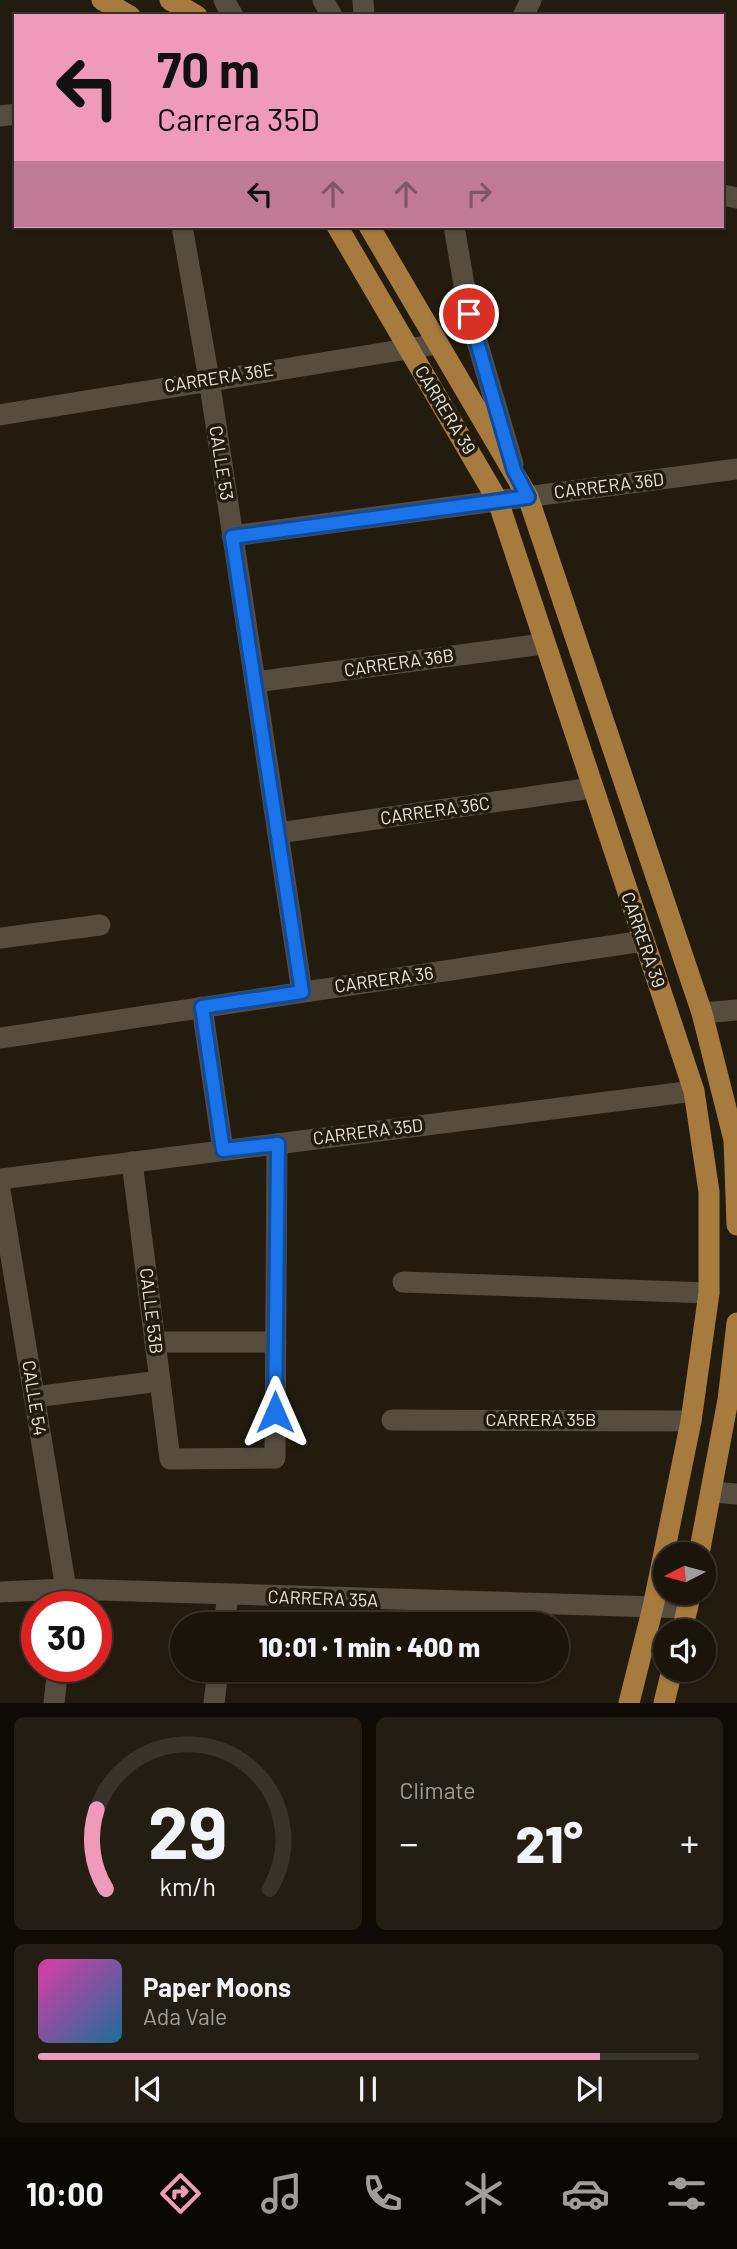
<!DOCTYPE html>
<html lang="en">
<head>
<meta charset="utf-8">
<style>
  :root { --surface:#1a140a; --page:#231d13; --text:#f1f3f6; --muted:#9f9e9c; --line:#38332b; --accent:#ef9ab8 }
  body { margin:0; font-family:Barlow,sans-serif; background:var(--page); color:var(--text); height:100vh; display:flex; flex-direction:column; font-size:26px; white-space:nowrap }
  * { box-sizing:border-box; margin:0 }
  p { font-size:23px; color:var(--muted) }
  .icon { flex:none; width:38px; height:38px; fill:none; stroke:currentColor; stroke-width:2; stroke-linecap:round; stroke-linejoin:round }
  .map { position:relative; height:1703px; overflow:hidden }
  .drawer { display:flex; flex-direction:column; gap:14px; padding:14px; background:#0e0b06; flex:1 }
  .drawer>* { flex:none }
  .top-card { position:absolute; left:14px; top:14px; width:710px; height:214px; border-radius:0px; box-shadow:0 2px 5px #0004,0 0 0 2px var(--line); background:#ef9ab8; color:#111; overflow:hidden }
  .needle { width:46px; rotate:264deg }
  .controls { position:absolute; left:653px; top:1542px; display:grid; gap:14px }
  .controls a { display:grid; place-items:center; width:63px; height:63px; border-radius:50%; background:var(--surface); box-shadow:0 2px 5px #0004,0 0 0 2px var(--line); font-size:35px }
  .speed { position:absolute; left:21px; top:1591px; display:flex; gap:14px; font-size:35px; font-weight:700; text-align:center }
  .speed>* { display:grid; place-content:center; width:91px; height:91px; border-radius:50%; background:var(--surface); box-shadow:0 2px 5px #0004,0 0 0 2px var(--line); line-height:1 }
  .speed .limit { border:10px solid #d22; background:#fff; color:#111 }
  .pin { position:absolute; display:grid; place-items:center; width:60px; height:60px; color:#fff; margin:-30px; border:4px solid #fff; border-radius:50%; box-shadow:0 2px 7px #0007 }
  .me { position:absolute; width:77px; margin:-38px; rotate:0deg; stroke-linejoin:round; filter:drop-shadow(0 0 5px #0008) }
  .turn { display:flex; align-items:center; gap:24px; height:147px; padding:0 28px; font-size:32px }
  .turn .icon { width:91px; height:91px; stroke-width:2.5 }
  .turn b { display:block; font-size:49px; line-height:60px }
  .lanes { display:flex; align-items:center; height:66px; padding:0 28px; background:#0003; justify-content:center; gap:35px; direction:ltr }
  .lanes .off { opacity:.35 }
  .big { font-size:52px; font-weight:800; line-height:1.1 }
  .drawer .card { flex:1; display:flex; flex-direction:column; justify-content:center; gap:10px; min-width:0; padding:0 24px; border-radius:10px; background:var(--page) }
  .drawer .dial { align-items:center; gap:0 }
  .dial svg { height:182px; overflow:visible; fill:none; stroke:var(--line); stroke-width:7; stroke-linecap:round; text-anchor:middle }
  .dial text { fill:var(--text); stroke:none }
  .song { display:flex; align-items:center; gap:21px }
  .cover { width:84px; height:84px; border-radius:10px; background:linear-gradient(135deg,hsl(320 70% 55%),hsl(200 70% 35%)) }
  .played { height:7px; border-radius:4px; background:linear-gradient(90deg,var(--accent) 85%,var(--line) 85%) }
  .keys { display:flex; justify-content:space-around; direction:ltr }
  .heat { display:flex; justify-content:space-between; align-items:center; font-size:38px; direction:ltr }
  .drawer .tiles { flex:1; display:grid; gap:14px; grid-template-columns:1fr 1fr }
  .card:last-child { grid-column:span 2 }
  .trip { position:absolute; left:170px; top:1612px; width:399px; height:70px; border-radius:35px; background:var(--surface); box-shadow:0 2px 5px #0004,0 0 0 2px var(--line); font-weight:800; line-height:70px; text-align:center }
  .menu { display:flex; height:112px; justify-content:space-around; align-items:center; background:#0a0804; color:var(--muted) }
  .menu .icon { width:49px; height:49px }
  .menu .on { color:var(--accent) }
  .menu b { font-size:32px; color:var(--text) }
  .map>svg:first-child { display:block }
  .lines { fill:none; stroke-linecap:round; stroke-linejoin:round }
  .minor { stroke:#564d3f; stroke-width:21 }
  .major { stroke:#a77b3d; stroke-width:21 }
  .route-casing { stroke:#114b97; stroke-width:18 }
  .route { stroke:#1a73e8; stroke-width:12 }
  .labels { text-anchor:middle; stroke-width:7; stroke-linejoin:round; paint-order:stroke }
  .street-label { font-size:18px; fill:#ebe6dd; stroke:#231b0e }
</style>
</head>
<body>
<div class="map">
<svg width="737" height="1703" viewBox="0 0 737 1703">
  <rect width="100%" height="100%" fill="#231b0e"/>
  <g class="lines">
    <g class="minor">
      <path d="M224 0 233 16"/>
      <path d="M323 0 332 16"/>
      <path d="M363 0 364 16"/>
      <path d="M523 16 531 0"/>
      <path d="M0 116 16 114"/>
      <path d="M723 195 737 198"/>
      <path d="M182 226 209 379 302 992"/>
      <path d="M454 226 469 314 513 464"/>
      <path d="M0 415 438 344"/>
      <path d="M232 536 737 469"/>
      <path d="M255 682 543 644"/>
      <path d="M278 833 592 788"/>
      <path d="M0 938 100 925"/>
      <path d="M202 1007 223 1150"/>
      <path d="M702 1013 737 1010"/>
      <path d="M0 1038 643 941"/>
      <path d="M132 1162 170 1459 275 1458 277 1144"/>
      <path d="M0 1179 694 1091"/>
      <path d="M0 1190 66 1589 64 1606"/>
      <path d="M403 1282 709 1293"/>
      <path d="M155 1342H276"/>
      <path d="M34 1397 160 1381"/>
      <path d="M392 1420 691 1421"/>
      <path d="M711 1492 737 1494"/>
      <path d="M0 1592 66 1589 688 1608"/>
      <path d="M224 1624 228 1596"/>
      <path d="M54 1703 58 1666"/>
      <path d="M214 1703 218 1670"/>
    </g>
    <g class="major">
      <path d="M102 0 130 16"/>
      <path d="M170 0 197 16"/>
      <path d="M337 226 498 501 694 1091 709 1192V1293L691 1421 653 1607 629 1703"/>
      <path d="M369 226 528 497 702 1013 734 1140 737 1225"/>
      <path d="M699 1554 728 1400 737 1323"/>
      <path d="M682 1631 691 1592"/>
      <path d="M664 1703 672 1670"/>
    </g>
  </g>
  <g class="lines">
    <defs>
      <path id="route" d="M275 1412 278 1144 223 1150 202 1007 302 992 232 537 528 497 514 470 469 314"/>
    </defs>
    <use href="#route" class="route-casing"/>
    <use href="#route" class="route"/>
  </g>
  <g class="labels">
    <g class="street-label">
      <text transform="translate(219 378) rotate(-9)" y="6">CARRERA 36E</text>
      <text transform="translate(445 410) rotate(59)" y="6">CARRERA 39</text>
      <text transform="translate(221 463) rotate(81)" y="6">CALLE 53</text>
      <text transform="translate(609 486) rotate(-7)" y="6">CARRERA 36D</text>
      <text transform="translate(399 663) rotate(-8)" y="6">CARRERA 36B</text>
      <text transform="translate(435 811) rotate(-8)" y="6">CARRERA 36C</text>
      <text transform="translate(643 940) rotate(71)" y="6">CARRERA 39</text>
      <text transform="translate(384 980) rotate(-8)" y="6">CARRERA 36</text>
      <text transform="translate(368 1132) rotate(-7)" y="6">CARRERA 35D</text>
      <text transform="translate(151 1311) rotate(83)" y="6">CALLE 53B</text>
      <text transform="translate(34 1398) rotate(81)" y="6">CALLE 54</text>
      <text x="541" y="1426">CARRERA 35B</text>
      <text transform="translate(323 1599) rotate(2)" y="6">CARRERA 35A</text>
    </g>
  </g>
</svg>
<div class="controls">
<a><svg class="needle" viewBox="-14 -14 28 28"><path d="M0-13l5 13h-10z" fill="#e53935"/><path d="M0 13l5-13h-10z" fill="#9f9e9c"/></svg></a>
<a><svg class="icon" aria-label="sound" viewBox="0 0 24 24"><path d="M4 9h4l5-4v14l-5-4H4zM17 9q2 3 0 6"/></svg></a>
</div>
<div class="speed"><div class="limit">30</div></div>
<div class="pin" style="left:469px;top:314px;background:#d93025"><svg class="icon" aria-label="arrive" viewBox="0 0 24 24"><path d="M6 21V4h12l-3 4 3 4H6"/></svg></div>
<svg class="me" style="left:275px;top:1412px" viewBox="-20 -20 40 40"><path d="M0-17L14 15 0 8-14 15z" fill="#1a73e8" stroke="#fff" stroke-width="4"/></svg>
<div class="trip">10:01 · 1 min · 400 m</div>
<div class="top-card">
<div class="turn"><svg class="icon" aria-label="left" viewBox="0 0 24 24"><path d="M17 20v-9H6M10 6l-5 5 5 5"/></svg><div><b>70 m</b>Carrera 35D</div></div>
<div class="lanes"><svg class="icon" aria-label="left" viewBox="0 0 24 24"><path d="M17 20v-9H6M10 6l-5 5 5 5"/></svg><svg class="icon off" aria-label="ahead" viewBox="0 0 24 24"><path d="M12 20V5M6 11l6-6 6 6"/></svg><svg class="icon off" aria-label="ahead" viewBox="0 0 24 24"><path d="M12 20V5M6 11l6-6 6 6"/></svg><svg class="icon off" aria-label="right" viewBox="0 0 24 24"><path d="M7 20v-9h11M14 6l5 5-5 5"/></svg></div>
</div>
</div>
<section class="drawer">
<div class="tiles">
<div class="card dial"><svg viewBox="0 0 100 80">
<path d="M14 69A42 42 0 1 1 86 69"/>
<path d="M14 69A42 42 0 0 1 10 34" stroke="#ef9ab8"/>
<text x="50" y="56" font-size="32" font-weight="700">29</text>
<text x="50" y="72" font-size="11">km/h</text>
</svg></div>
<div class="card"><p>Climate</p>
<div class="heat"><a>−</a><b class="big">21°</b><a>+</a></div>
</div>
<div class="card">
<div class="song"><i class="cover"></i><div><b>Paper Moons</b><p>Ada Vale</p></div></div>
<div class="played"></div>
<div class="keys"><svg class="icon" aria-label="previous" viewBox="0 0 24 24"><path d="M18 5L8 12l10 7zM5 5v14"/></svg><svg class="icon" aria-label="pause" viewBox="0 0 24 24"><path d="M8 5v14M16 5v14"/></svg><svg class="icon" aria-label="next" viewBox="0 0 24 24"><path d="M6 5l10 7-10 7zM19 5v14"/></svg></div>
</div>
</div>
</section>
<nav class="menu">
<b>10:00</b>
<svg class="icon on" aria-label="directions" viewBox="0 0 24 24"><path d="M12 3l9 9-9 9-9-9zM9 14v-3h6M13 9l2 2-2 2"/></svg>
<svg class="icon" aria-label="music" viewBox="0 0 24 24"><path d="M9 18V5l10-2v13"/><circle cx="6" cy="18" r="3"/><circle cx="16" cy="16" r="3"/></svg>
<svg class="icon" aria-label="phone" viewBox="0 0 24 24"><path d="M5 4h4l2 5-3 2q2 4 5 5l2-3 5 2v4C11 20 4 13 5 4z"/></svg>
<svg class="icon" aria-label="climate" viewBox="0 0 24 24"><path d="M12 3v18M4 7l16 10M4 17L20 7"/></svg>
<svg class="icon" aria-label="car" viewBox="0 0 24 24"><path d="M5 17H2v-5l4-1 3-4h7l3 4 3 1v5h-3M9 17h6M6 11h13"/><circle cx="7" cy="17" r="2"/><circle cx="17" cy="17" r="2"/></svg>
<svg class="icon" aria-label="filters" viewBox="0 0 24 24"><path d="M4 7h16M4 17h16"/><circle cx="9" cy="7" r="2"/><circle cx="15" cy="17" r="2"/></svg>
</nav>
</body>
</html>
